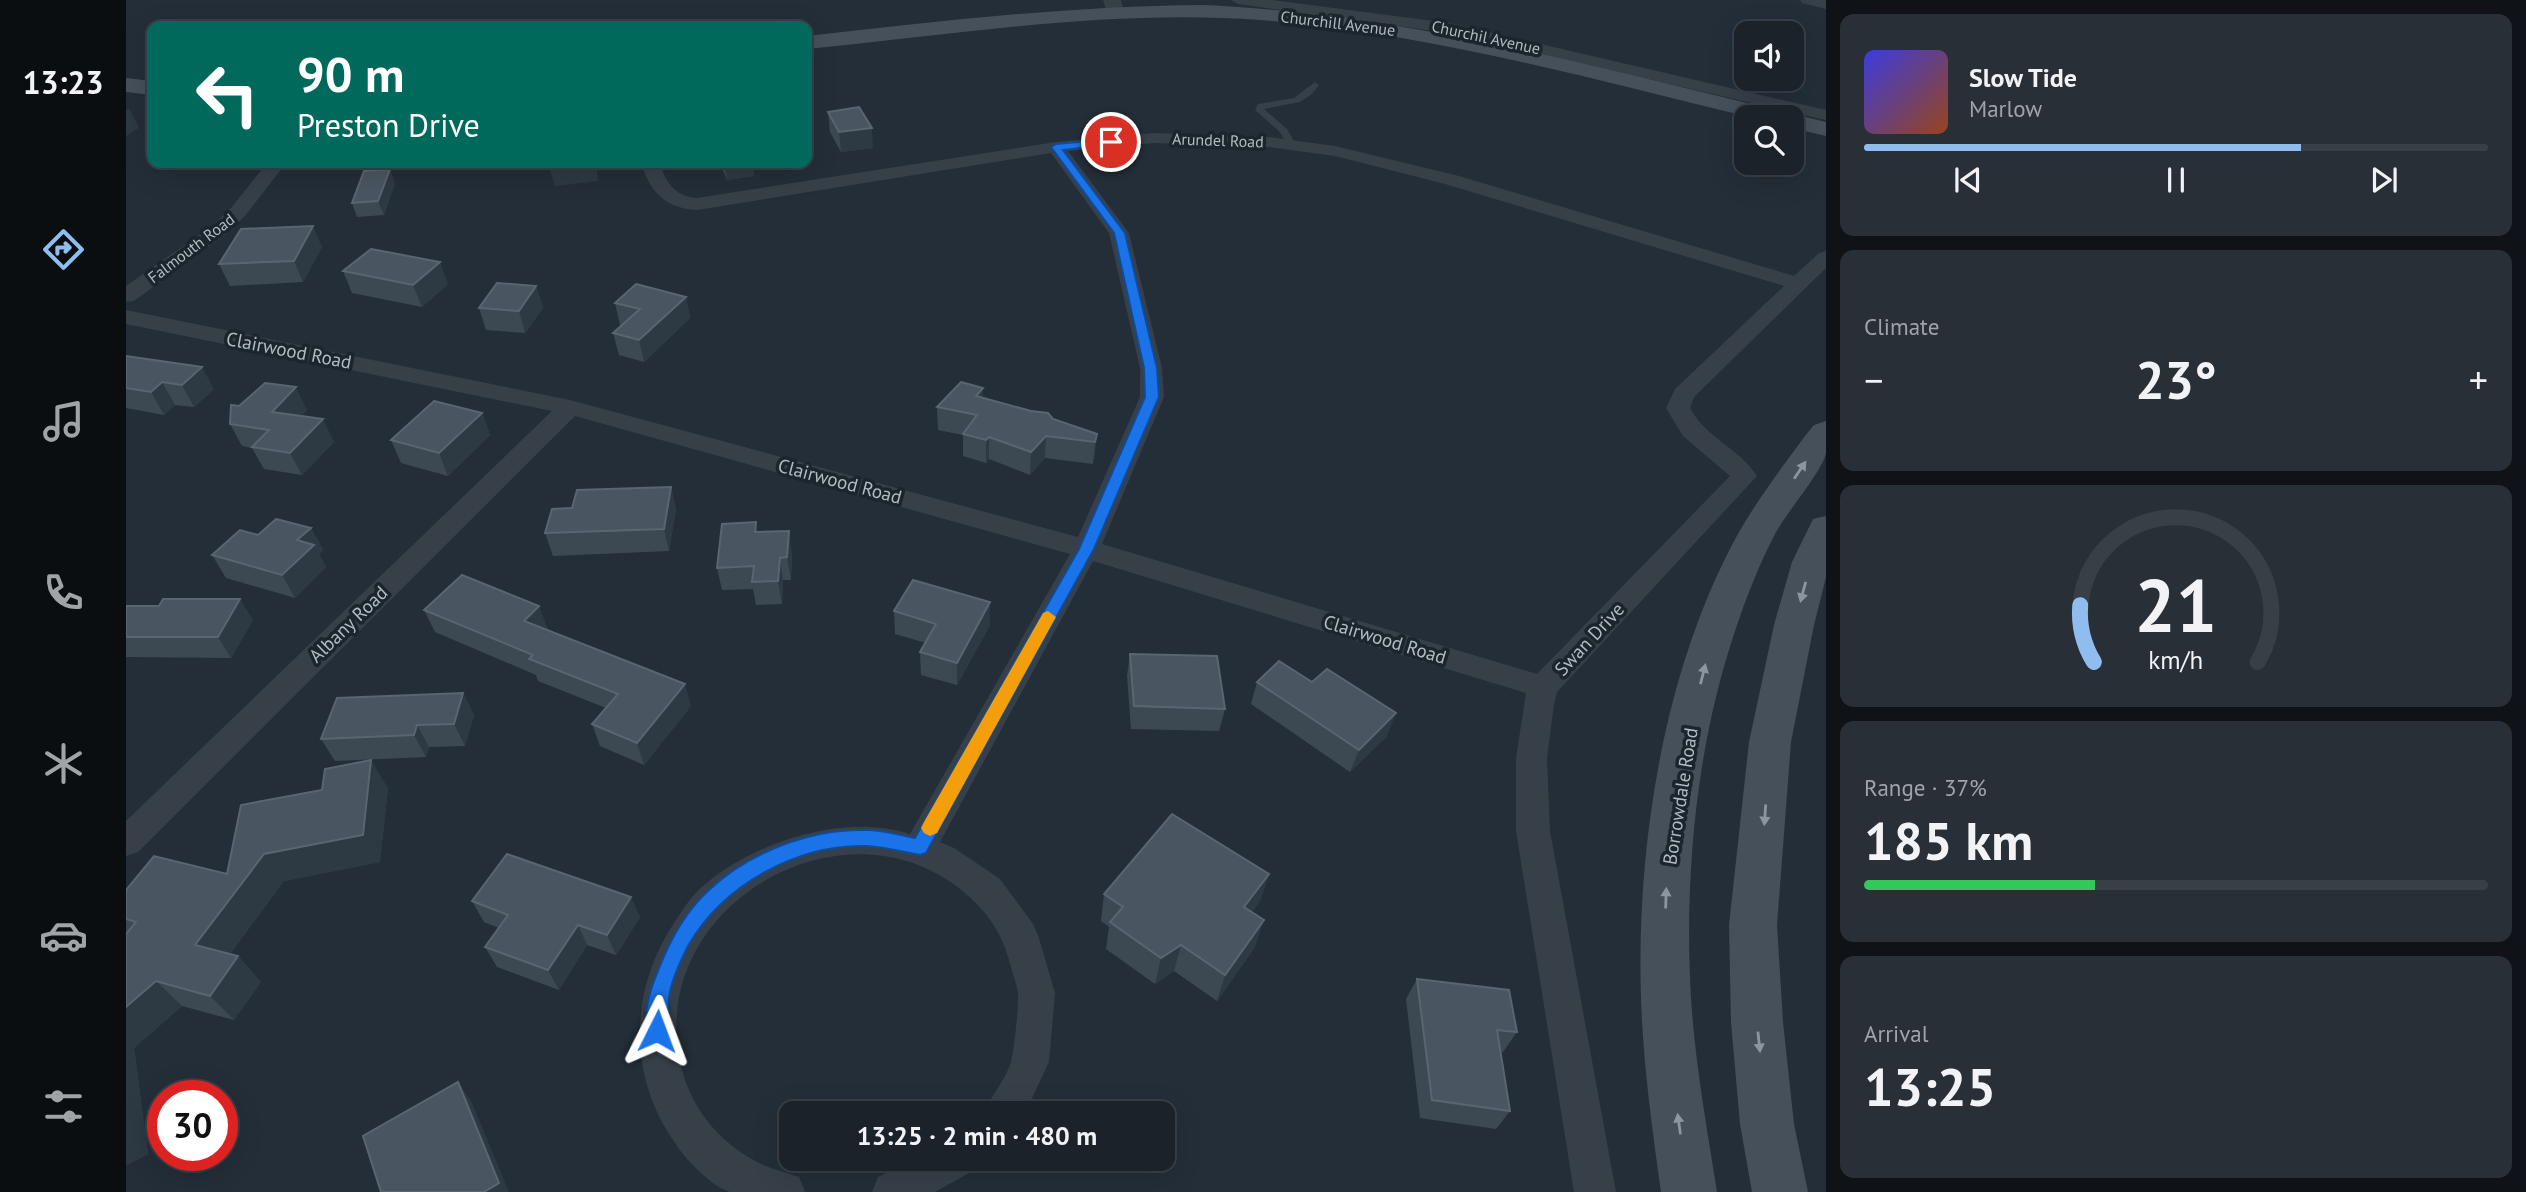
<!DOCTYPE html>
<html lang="en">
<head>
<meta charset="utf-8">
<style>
  :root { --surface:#1b222a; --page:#282f36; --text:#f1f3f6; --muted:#a0a4a8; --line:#393f47; --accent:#8ebdee }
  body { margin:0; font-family:"PT Sans",sans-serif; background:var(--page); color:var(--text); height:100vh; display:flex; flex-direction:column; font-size:26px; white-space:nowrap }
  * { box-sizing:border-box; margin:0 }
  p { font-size:23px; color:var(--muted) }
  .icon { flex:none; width:38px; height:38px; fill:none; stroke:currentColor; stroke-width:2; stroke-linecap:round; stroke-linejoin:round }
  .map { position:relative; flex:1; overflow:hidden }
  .drawer { display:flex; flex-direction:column; gap:14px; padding:14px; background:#0f1317; width:700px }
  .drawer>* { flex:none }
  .guide { position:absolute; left:21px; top:21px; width:665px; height:147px; border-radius:14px; box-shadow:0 7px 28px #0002,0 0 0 2px var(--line); background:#00695c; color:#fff; overflow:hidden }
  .tools { position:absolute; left:1608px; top:21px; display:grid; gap:14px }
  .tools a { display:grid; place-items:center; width:70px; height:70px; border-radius:14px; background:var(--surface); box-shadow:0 7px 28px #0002,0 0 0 2px var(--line); font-size:35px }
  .speed { position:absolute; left:21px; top:1080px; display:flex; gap:14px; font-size:35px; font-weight:700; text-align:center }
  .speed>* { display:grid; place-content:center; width:91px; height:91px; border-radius:50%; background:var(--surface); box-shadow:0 7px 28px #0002,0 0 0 2px var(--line); line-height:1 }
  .speed .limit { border:10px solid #d22; background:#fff; color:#111 }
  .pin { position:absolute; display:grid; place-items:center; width:60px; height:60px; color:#fff; margin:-30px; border:4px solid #fff; border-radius:50%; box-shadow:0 2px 7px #0007 }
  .me { position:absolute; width:77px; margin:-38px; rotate:3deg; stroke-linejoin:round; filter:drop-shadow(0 0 5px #0008) }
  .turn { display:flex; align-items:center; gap:24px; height:147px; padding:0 35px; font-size:32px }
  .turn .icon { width:91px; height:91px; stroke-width:2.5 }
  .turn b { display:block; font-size:49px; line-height:60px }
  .big { font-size:52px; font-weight:700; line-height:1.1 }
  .drawer .tile { flex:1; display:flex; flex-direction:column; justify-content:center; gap:10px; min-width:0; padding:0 24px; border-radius:14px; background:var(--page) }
  .drawer .dial { align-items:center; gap:0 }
  .dial svg { height:182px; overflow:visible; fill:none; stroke:var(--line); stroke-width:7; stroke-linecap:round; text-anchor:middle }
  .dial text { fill:var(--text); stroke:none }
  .song { display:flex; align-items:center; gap:21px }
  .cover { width:84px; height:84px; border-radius:10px; background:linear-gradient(135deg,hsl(240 70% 55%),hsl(20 70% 35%)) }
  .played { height:7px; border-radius:4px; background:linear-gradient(90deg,var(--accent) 70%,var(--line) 70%) }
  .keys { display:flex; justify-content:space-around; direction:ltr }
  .heat { display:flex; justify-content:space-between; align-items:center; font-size:38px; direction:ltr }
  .charge { height:10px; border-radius:5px; background:linear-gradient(90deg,#34c759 37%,var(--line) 0) }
  .trip { position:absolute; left:653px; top:1101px; width:396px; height:70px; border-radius:14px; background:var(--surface); box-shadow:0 7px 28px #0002,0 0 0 2px var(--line); font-weight:700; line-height:70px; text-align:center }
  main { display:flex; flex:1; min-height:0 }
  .tab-bar { display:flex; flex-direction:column; width:126px; justify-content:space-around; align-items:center; background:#0b0e11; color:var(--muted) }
  .tab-bar .icon { width:49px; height:49px }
  .tab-bar .on { color:var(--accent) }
  .tab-bar b { font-size:32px; color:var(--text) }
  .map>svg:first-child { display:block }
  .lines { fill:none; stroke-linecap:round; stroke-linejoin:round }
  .service { fill:#374048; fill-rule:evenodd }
  .minor { fill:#374048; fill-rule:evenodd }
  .tertiary { fill:#374048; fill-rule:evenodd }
  .secondary { fill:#45505b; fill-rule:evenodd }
  .wall { fill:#3c4953 }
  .shaded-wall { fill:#2d3943 }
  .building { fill:#495560; stroke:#59656f; stroke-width:2 }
  .oneway { fill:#8c969f }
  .route { fill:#1a73e8; stroke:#114b97; stroke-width:2 }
  .slow { fill:#f59e0b }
  .labels { text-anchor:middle; stroke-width:7; stroke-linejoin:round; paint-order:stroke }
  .far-street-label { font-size:16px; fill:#b2bbc4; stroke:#1c252d }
  .street-label { font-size:19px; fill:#b2bbc4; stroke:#1c252d }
</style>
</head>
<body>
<main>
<nav class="tab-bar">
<b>13:23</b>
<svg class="icon on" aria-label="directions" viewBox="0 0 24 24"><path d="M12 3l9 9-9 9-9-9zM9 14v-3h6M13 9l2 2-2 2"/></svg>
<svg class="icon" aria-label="music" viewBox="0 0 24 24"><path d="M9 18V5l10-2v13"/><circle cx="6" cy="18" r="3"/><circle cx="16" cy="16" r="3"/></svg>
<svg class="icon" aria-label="phone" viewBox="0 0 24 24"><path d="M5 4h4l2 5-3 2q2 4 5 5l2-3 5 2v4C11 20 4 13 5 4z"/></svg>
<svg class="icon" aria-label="climate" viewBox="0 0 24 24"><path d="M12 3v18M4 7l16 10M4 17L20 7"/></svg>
<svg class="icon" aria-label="car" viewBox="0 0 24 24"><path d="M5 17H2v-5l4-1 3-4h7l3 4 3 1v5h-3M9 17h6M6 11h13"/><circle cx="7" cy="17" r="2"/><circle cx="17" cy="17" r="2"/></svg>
<svg class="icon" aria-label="filters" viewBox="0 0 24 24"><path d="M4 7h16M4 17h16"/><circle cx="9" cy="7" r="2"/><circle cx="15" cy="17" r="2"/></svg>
</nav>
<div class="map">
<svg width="1700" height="1192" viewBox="0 0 1700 1192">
  <rect width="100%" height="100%" fill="#242e38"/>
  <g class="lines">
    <path class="service" d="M1189 82 1193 85 1186 94 1174 102 1138 109 1161 129 1170 145 1162 147 1154 132 1129 110 1132 104 1168 98Z"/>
    <g class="minor">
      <path d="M1105 0H1146L1323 23 1700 110V120L1323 33 1112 4Z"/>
      <path d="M1674 0H1700V9L1676 3Z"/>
      <path d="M1028 133 1142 137 1209 146 1333 176 1668 276 1693 253 1700 251V268L1568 397 1564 408C1580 438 1613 448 1631 476L1431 692 1428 704 1421 758 1424 831 1490 1192H1448L1390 831V758L1400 693 967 561 814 842 828 848 874 879 907 924 912 935 929 993 923 1062 899 1113H857C865 1096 880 1079 885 1062 888 1050 893 1006 892 993 891 985 887 975 885 967 876 930 858 906 826 883 712 803 538 901 551 1041 555 1094 585 1139 633 1163 645 1169 660 1172 673 1177L679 1192C660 1192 620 1192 604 1192 586 1187 559 1159 549 1143 501 1075 503 988 550 920 558 908 566 895 577 886 604 863 636 847 669 837 708 826 746 822 784 834L944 554 449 416 12 852 0 856V821L426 411 0 324V310L444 400 952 537 1014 397V368L983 233 925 153 571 210C539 208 525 193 515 163H533C541 183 548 196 571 198L930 142ZM1028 143 1142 147 1209 156 1319 184 1658 286 1549 389 1540 408 1557 436 1604 476 1411 674 976 544 1038 397 1036 368 1003 233 942 151Z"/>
      <path d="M141 163H160L119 216 100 234 8 301 0 302V286L86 226 105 208Z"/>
      <path d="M789 1158H851L845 1172 809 1192H746L752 1177Z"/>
    </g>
    <path class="tertiary" d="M977 0H995L998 12 996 16H982Z"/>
    <g class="secondary">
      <path d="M1077 5C1290 14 1496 74 1700 122V136L1666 128V117H1623C1462 78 1301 33 1135 20 983 9 832 34 681 49V36C813 21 944 6 1077 5Z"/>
      <path d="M0 78 26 81V95L0 92Z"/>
      <path d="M1700 421C1700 431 1700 444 1700 453 1696 472 1660 513 1649 534 1633 565 1620 598 1609 631 1570 747 1558 877 1565 998 1569 1063 1581 1128 1591 1192H1535C1526 1127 1517 1063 1515 998 1510 845 1538 667 1613 532 1632 499 1656 467 1679 436L1688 425Z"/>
      <path d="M1700 516V577L1688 625 1665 742 1651 925 1657 1022 1668 1124 1682 1192H1626L1614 1124 1605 1022 1603 925 1623 742 1648 625 1666 562 1687 519Z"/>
    </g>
  </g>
  <g class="wall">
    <path d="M702 112 747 148 715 152 704 132Z"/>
    <path d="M594 163H650L627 166 628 176 601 180Z"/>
    <path d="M269 183 258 215 231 217 226 203Z"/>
    <path d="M196 247 177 282 104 286 93 264Z"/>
    <path d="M217 271 322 284 296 307 226 293Z"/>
    <path d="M410 286 417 308 399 333 360 330 353 308Z"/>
    <path d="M560 297 564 318 518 362 493 355 487 333 496 325H494L489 303Z"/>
    <path d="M0 356 88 389 68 407 49 405 38 415 0 408Z"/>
    <path d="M857 397 927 419 971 434 967 464 919 458 904 475 863 459 860 463 837 456V435L812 430 811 407Z"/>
    <path d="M113 406 181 410 175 416 208 442 176 475 138 469 126 448 116 446 104 424Z"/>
    <path d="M356 413 364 435 322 476 275 463 265 440Z"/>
    <path d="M545 487 550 509 543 551 427 556 419 533 446 508Z"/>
    <path d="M630 522 631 532 666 553 665 580H657L656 604 630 605 627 589 596 590 591 568Z"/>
    <path d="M185 528 197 550 193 554 200 567 169 598 100 578 86 555 132 535Z"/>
    <path d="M864 602V625L831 685 795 675 794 652 800 643 769 634 768 611Z"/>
    <path d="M0 606 127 620 105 658 0 657Z"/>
    <path d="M298 610 422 629 420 630 565 706 518 765 474 746 466 724 480 708 412 681 410 675 309 632Z"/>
    <path d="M1004 654 1099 709 1093 731 1005 729 1001 676Z"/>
    <path d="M1131 682 1261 736 1224 772 1125 704Z"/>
    <path d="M337 693 348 715 339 746 303 747 300 757 209 761 195 739Z"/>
    <path d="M262 788 254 862 158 881 104 954 112 956 135 982 108 1020 56 1006 8 1048 22 1154 0 1165V890L101 874 196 790Z"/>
    <path d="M1143 874 1134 901 1126 912 1129 947 1091 1001 1048 971 1029 984 980 949 983 927 975 921 978 894Z"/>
    <path d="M346 901 514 917 490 955 461 945 433 990 371 967 359 947 373 928 358 922Z"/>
    <path d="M1291 979 1391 1032 1377 1052 1375 1051 1384 1111 1370 1129 1294 1118 1280 999Z"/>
  </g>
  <g class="shaded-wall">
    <path d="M3 108 13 128 0 136V110Z"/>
    <path d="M746 128 747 148 715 152 713 132Z"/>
    <path d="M459 163H470L472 181 429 186 423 167Z"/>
    <path d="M598 163H650L627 166 628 176 601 180Z"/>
    <path d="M264 169 269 183 258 215 252 201Z"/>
    <path d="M187 226 196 247 177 282 168 261Z"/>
    <path d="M314 262 322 284 296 307 287 285Z"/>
    <path d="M410 286 417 308 399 333 393 311Z"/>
    <path d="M560 297 564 318 518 362 513 340Z"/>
    <path d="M76 367 88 389 68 407 56 385Z"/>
    <path d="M36 382 49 405 38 415 25 392Z"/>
    <path d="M170 387 181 410 157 434 146 412Z"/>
    <path d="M857 388V410L850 396Z"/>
    <path d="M356 413 364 435 322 476 313 453Z"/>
    <path d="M197 419 208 442 176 475 164 453Z"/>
    <path d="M971 434 969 457 967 464 969 442Z"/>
    <path d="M920 436 919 458 904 475 905 452Z"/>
    <path d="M863 437V459L860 463V440Z"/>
    <path d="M545 487 550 509 543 551 538 529Z"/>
    <path d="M185 528 197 550 193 554 200 567 169 598 156 575 171 540Z"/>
    <path d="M663 531 666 553 665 580 661 557Z"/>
    <path d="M654 558 657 580 656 604 652 581Z"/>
    <path d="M114 599 127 620 105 658 92 637Z"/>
    <path d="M864 602V625L831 685V663Z"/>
    <path d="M413 606 422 629 407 644 398 621Z"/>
    <path d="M559 684 565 706 518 765 511 743Z"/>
    <path d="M337 693 348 715 339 746 328 724Z"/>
    <path d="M1270 713 1261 736 1224 772 1233 750Z"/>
    <path d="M291 725 303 747 300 757 288 735Z"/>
    <path d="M245 760 262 788 254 862 158 881 92 970 69 945 138 854Z"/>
    <path d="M1143 874 1134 901 1110 934 1118 907Z"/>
    <path d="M505 897 514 917 490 955 481 935Z"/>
    <path d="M1138 920 1129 947 1091 1001 1099 975Z"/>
    <path d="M452 925 461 945 433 990 422 970Z"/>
    <path d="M1055 945 1048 971 1029 984 1035 958Z"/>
    <path d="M112 956 135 982 108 1020 84 996Z"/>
    <path d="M30 981 56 1006 8 1048 22 1154 0 1165V1007Z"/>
    <path d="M332 1082 345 1101 383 1192H358Z"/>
  </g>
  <g class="building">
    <path d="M733 107 746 128 713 132 702 112Z"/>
    <path d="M423 163H459L423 167Z"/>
    <path d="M264 169 252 201 226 203 238 171Z"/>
    <path d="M187 226 168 261 93 264 115 229Z"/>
    <path d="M245 249 314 262 287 285 217 271Z"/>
    <path d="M371 283 410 286 393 311 353 308Z"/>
    <path d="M510 284 560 297 513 340 487 333 514 309 489 303Z"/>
    <path d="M0 356 76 367 56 385 36 382 25 392 0 388Z"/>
    <path d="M835 382 857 388 850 396 905 411 922 413 927 419 971 434 969 442 920 436 905 452 863 437 860 440 837 434 851 415 811 407Z"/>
    <path d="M139 383 170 387 146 412 197 419 164 453 126 447 143 430 104 424 105 405 113 406Z"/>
    <path d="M308 401 356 413 313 453 265 440Z"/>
    <path d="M545 487 538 529 419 533 426 509 446 508 451 490Z"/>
    <path d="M150 519 185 528 171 540 188 545 156 575 86 555 114 530 132 535Z"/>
    <path d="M630 522 629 532 663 531 661 557 654 558 652 581 626 582 628 566 591 568 596 524Z"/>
    <path d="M336 575 413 606 398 621 559 684 511 743 466 724 492 694 403 659 407 655 298 610Z"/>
    <path d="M787 580 864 602 831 663 794 652 810 624 768 611Z"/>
    <path d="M37 599H114L92 637H0V606H33Z"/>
    <path d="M1004 654 1091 656 1099 709 1008 706Z"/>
    <path d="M1153 661 1186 682 1201 669 1270 713 1233 750 1131 682Z"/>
    <path d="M337 693 328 724 291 725 288 735 195 739 211 698Z"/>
    <path d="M245 760 237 835 138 854 69 945 112 956 84 996 30 981 0 1007V934L10 922 0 919V890L28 856 101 874 115 805 196 790 199 769Z"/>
    <path d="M1046 814 1143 874 1118 907 1138 920 1099 975 1055 945 1035 958 984 922 997 907 978 894Z"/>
    <path d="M381 854 505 897 481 935 452 925 422 970 359 947 382 915 346 901Z"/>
    <path d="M1291 979 1383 990 1391 1032 1371 1030 1384 1111 1306 1100Z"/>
    <path d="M332 1082 373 1183 358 1192H255L237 1136Z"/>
  </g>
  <defs><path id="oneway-solid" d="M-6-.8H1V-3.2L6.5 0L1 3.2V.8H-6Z" transform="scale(1.75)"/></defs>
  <g class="oneway">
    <use href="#oneway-solid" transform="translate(1674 470) rotate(-56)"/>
    <use href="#oneway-solid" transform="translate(1677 592) rotate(105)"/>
    <use href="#oneway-solid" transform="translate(1577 674) rotate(-76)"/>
    <use href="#oneway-solid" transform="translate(1639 815) rotate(94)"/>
    <use href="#oneway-solid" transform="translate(1540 898) rotate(-88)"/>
    <use href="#oneway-solid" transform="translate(1633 1042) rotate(84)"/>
    <use href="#oneway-solid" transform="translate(1553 1124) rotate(-98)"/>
  </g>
  <path class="route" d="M985 139 990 142 988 144 937 150 999 233 1031 368 1033 397 968 549 800 853 794 855C777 852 758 847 741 846 671 844 597 885 562 946 555 960 545 982 543 997 542 1011 544 1025 539 1039L531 1042 523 1039C514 1016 525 987 534 966 545 938 560 911 583 890 623 852 686 828 741 830 757 830 773 835 789 838L953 549 1019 397 1018 368 988 233 925 147 930 144Z"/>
  <path class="slow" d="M922 611 930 617 811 833 804 836 798 833 795 828 798 822 917 613Z"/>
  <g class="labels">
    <g class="far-street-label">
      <text transform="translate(1212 23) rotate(7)" y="6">Churchill Avenue</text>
      <text transform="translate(1360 37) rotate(12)" y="6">Churchil Avenue</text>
      <text transform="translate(1092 140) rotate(2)" y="6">Arundel Road</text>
      <text transform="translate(65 248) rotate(-37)" y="6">Falmouth Road</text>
    </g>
    <g class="street-label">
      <text transform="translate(163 350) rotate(11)" y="7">Clairwood Road</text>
      <text transform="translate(714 481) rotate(15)" y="7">Clairwood Road</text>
      <text transform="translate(222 624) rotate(-44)" y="7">Albany Road</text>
      <text transform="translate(1259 639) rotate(17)" y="7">Clairwood Road</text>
      <text transform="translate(1463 639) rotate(-47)" y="7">Swan Drive</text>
      <text transform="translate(1554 796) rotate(-81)" y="7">Borrowdale Road</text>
    </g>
  </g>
</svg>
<div class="tools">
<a><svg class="icon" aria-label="sound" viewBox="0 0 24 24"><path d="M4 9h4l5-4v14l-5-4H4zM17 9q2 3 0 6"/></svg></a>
<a><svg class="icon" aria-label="search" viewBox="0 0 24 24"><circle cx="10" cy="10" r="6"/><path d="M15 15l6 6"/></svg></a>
</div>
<div class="speed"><div class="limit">30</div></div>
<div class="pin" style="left:985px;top:142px;background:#d93025"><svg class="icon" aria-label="arrive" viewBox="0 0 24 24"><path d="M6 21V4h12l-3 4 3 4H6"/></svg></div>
<svg class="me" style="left:531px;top:1031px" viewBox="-20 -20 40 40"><path d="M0-17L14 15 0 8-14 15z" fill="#1a73e8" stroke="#fff" stroke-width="4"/></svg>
<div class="trip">13:25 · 2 min · 480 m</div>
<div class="guide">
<div class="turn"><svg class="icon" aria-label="left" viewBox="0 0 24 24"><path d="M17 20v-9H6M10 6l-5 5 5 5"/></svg><div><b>90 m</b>Preston Drive</div></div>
</div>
</div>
<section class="drawer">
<div class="tile">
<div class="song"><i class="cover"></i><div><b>Slow Tide</b><p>Marlow</p></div></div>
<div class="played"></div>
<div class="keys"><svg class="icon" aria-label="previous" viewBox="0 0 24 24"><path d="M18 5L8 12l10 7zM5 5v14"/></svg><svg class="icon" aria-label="pause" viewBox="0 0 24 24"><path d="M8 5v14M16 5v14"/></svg><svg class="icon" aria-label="next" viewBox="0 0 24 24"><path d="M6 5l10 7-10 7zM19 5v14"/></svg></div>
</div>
<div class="tile"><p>Climate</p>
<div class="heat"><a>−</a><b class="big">23°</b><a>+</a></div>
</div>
<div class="tile dial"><svg viewBox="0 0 100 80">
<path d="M14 69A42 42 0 1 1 86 69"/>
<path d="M14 69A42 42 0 0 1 8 44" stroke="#8ebdee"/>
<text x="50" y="56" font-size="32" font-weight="700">21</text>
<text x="50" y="72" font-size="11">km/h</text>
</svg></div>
<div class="tile"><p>Range · 37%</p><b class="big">185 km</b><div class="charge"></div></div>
<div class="tile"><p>Arrival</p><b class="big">13:25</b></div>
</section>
</main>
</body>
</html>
